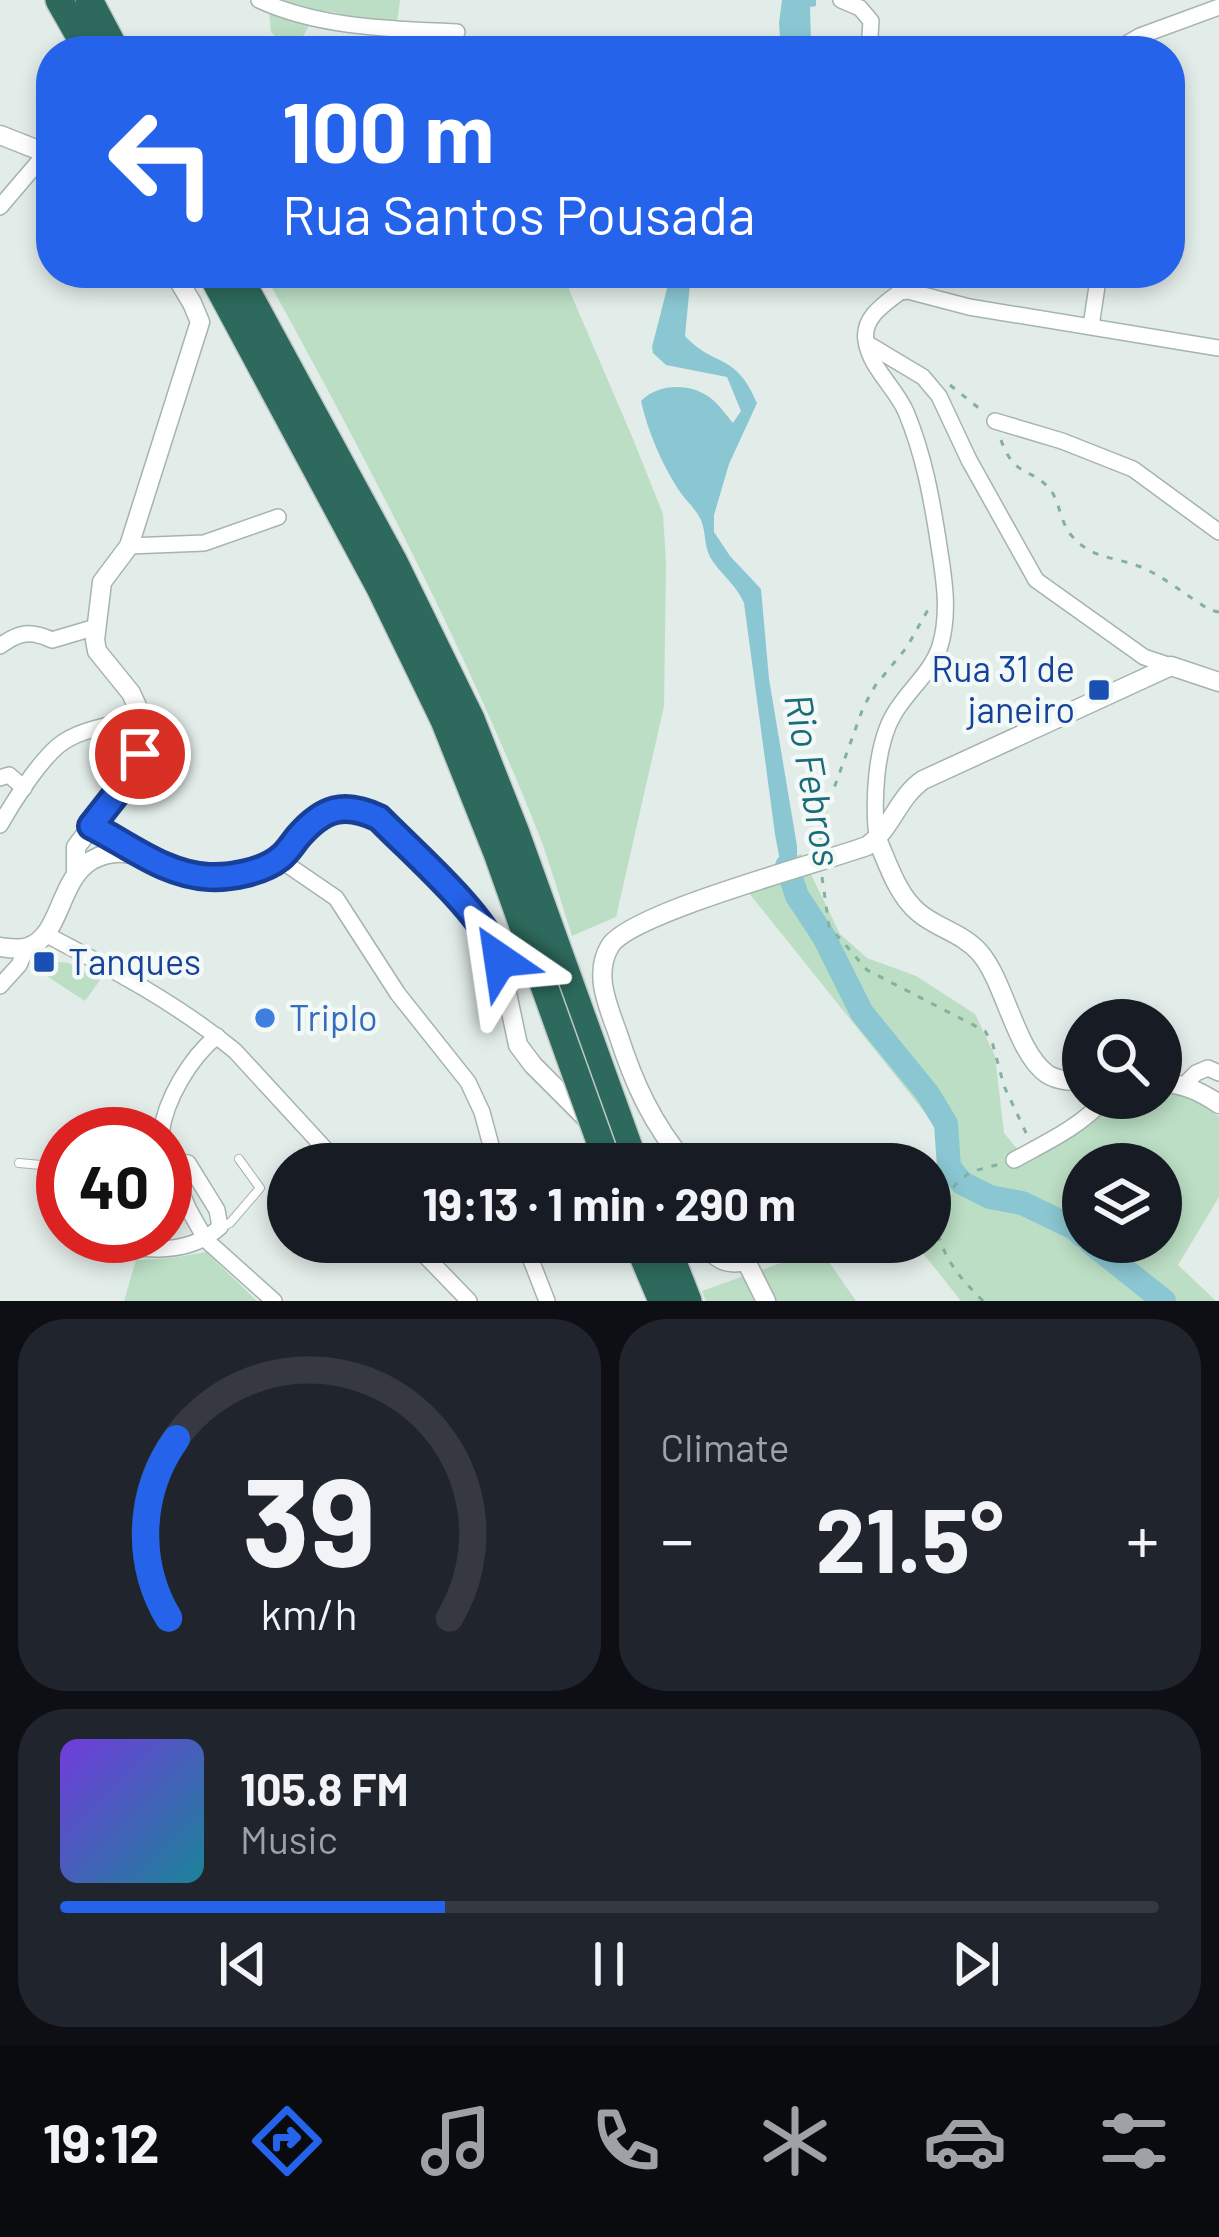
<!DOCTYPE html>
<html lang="en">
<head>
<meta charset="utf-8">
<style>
  :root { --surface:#171b24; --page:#20242c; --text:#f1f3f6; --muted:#9ea1a6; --line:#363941; --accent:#2563eb }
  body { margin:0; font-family:Barlow,sans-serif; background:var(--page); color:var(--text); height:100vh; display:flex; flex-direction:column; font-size:45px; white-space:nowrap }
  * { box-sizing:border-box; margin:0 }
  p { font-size:39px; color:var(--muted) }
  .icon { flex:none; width:66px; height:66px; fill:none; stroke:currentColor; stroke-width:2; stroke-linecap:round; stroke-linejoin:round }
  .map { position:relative; height:1301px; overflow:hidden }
  .details { display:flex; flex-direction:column; gap:18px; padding:18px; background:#0d0f14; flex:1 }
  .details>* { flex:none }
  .guide { position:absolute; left:36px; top:36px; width:1149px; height:252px; border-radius:48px; box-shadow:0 6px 18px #0003; background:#2563eb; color:#fff; overflow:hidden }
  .tools { position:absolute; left:1062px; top:999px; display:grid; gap:24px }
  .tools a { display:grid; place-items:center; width:120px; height:120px; border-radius:50%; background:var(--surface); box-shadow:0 6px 18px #0003; font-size:60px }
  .speed { position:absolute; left:36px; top:1107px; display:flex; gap:24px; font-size:60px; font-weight:700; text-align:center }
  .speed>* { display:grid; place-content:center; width:156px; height:156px; border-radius:50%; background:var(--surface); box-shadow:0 6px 18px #0003; line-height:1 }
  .speed .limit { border:18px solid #d22; background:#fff; color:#111 }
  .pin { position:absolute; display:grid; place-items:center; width:102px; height:102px; color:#fff; margin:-51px; border:6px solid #fff; border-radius:50%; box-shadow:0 3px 12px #0007 }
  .me { position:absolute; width:132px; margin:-66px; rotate:328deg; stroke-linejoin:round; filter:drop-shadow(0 0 9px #0008) }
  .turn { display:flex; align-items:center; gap:42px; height:252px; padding:0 48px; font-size:54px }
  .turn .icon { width:156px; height:156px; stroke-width:2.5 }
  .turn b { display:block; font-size:84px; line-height:102px }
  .big { font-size:90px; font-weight:700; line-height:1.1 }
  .details .widget { flex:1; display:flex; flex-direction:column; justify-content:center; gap:18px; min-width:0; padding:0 42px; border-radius:48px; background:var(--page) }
  .details .dial { align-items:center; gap:0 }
  .dial svg { height:312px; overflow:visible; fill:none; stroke:var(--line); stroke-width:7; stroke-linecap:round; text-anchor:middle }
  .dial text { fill:var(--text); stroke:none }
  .song { display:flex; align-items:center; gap:36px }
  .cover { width:144px; height:144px; border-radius:18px; background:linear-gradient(135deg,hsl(260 70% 55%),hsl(190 70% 35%)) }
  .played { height:12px; border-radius:6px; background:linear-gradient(90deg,var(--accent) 35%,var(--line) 35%) }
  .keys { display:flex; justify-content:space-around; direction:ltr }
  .heat { display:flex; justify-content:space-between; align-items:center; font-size:66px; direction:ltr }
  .details .tiles { flex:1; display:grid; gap:18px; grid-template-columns:1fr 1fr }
  .widget:last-child { grid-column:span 2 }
  .trip { position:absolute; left:267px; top:1143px; width:684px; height:120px; border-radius:60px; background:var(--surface); box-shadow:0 6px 18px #0003; font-weight:700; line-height:120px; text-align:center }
  .menu { display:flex; height:192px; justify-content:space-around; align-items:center; background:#090b0e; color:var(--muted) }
  .menu .icon { width:84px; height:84px }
  .menu .on { color:var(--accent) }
  .menu b { font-size:54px; color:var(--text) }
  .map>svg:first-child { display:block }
  .green { fill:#bbdec4; fill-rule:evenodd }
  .water { fill:#8ac7d2 }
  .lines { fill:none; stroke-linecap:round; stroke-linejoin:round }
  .river { stroke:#8ac7d2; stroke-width:24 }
  .service-casing { stroke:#a5b4af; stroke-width:10 }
  .minor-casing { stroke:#a5b4af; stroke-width:18 }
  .tertiary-casing { stroke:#a5b4af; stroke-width:21 }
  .motorway-casing { stroke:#c1c9c7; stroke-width:30 }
  .path { stroke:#82b0a1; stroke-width:3; stroke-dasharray:6 9; stroke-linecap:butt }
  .service { stroke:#fff; stroke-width:8 }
  .minor { stroke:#fff; stroke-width:15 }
  .tertiary { stroke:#fff; stroke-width:18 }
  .motorway { stroke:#2d6a5d; stroke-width:27 }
  .motorway-bridge-casing { stroke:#c1c9c7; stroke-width:30; stroke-linecap:butt }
  .motorway-bridge { stroke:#2d6a5d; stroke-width:27 }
  .route-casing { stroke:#184099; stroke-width:30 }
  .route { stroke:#2563eb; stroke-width:21 }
  .transit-dot { fill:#1a4fb4; stroke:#f3f9f6; stroke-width:4.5 }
  .shop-dot { fill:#3f7fe0; stroke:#f3f9f6; stroke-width:4.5 }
  .labels { text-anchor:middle; stroke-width:9; stroke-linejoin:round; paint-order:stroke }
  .transit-label { font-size:36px; fill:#164399; stroke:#f3f9f6; text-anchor:end }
  .shop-label { font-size:36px; fill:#366cbe; stroke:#f3f9f6; text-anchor:start }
  .water-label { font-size:39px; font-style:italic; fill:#1b6b7a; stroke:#f3f9f6 }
</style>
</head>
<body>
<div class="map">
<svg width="1219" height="1301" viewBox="0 0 1219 1301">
  <rect width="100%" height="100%" fill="#e2ece8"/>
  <g class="green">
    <path d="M268 0H400L396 29 369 28 334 12 317 11 295 51H290L271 32Z"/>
    <path d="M264 273H562L633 439 663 514 666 563 664 706 616 917 572 936C561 902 551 866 538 832 461 639 364 454 264 273Z"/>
    <path d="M801 854 840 934 867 958 916 976 975 1014 995 1056 1004 1133 1023 1156 1083 1115 1118 1098H1161V1088L1193 1098 1219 1117V1197L1178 1265 1216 1301H961L914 1242H930V1169L940 1163 951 1145 737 878ZM1083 1164H1161V1242H1083Z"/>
    <path d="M49 961 69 963 100 980 85 1001 30 965Z"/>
    <path d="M815 1242 856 1301H706L702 1291 781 1263 797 1246Z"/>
    <path d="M206 1252 257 1301H124L136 1260 172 1258Z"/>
  </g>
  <g class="water">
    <path d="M782 0H816V6L810 7 811 44H817V51H781L779 23Z"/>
    <path d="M671 273H691L685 336C713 367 736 352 757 403L729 464 714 515V532L730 556 761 589 769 679 797 846V896L792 893 780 861 775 834 744 603C736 584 720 574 710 557 704 545 706 532 701 520 696 509 685 500 678 489 661 462 648 432 641 401 659 382 694 383 713 400 720 406 727 416 733 423L741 411 727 377 666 365 653 353 652 347Z"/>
  </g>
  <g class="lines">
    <g class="river">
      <path d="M787 866 797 896 824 937 862 1013 928 1094 946 1124 949 1167 962 1183 990 1197 1022 1203 1074 1228 1083 1236"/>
      <path d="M1090 1242 1164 1301"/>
    </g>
    <defs>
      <g id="service">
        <path d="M19 1163 63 1167"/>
        <path d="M221 1227 230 1223 260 1188 239 1159"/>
      </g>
      <g id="minor">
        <path d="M259 0C320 28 391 29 457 32"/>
        <path d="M841 0 860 8 871 21 869 51"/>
        <path d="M1114 51 1140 36 1219 7"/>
        <path d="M0 207 46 153"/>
        <path d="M900 292 908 291 969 307 1219 348"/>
        <path d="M900 292 907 273"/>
        <path d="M1091 326 1099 273"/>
        <path d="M868 344 923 377 939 396 969 460 1036 580 1144 657 1171 666"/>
        <path d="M995 421 1062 441 1133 469 1219 532"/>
        <path d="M129 546 204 543 278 517"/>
        <path d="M0 646C19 632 30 630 52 640L96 627"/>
        <path d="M102 729 140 754"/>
        <path d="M0 778 9 775 24 788"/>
        <path d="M0 825C13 802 38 763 58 746 79 728 116 725 142 717"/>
        <path d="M877 839C873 803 875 746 894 714 908 690 932 672 940 646 950 613 944 578 939 546 932 500 924 455 906 412 896 388 870 368 866 341 862 318 884 304 900 292"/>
        <path d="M279 859 336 898 398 994 468 1082 482 1112 496 1164"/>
        <path d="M47 935C112 969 178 1004 235 1051L339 1164"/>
        <path d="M0 986 19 965 26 949"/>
        <path d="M1183 1086 1196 1073 1208 1068 1219 1073"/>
        <path d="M161 1134C165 1100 190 1058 217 1036"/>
        <path d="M165 1154 189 1210 206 1240 274 1301"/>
        <path d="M1014 1160C1047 1142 1080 1127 1106 1098"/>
        <path d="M74 1236C122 1245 179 1264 220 1227L217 1210 188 1163 166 1159"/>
        <path d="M412 1242 469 1301"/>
        <path d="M524 1242 547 1301"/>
      </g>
      <g id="tertiary">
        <path d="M0 135 51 155"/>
        <path d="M91 826 115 839 134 853"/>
        <path d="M877 839C888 864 897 894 918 912 936 928 963 933 980 953 1005 982 1016 1052 1047 1074 1058 1081 1071 1081 1083 1081"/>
        <path d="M76 873V847L131 774 140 754 143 732 142 717 131 693 97 651 95 640 102 582 129 546 200 322 192 303 174 273"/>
        <path d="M0 947C8 948 20 950 28 947 62 935 58 880 92 860 128 840 156 866 189 874 208 879 227 877 245 872 256 869 271 866 280 859 286 854 292 844 298 837 323 808 344 801 379 817L491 936 500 960 518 1045 533 1065 587 1119"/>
        <path d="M1161 1083C1183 1083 1201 1092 1219 1104"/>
        <path d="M686 1164C652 1123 634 1084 618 1034 608 1006 593 974 610 946 630 913 820 863 867 846 891 830 898 797 923 780L1171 666 1219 682"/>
        <path d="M703 1242C715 1258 725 1266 746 1261"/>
        <path d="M746 1261 766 1301"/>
      </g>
      <g id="motorway">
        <path d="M59 0 88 51"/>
        <path d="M89 0 116 51"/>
        <path d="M211 273 380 588 444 720 497 853 542 980"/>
        <path d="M237 273 394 562 471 719 516 833 635 1164"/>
        <path d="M637 1242 662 1301"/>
        <path d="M665 1242 688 1301"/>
      </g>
    </defs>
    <use href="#service" class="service-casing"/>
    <use href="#minor" class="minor-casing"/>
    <use href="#tertiary" class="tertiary-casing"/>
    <use href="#motorway" class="motorway-casing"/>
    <g class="path">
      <path d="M950 385 985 413"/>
      <path d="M1001 440C1015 480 1033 466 1052 492 1060 505 1061 523 1071 535 1092 559 1111 556 1138 566 1161 574 1188 597 1210 610L1219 612"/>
      <path d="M821 844 820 827 863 708 875 686 907 647 930 606"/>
      <path d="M822 877 829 926 867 970 985 1031 993 1045 1004 1086 1028 1137"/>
      <path d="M983 1301C954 1272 945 1259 933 1220L955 1185 970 1172 1000 1164"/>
    </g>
    <use href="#service" class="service"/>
    <use href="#minor" class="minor"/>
    <use href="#tertiary" class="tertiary"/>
    <use href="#motorway" class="motorway"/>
    <defs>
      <path id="motorway-bridge" d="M542 980 608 1164"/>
    </defs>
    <use href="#motorway-bridge" class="motorway-bridge-casing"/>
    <use href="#motorway-bridge" class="motorway-bridge"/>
  </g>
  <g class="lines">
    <defs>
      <path id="route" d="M140 754 124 784 91 826C129 845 165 875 209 877 230 878 263 872 280 858 287 853 293 843 298 837 323 808 344 801 379 818 413 853 487 916 500 960"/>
    </defs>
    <use href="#route" class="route-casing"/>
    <use href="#route" class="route"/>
  </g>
  <g class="transit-dot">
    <rect x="1087" y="678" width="24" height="24" rx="6"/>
    <rect x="32" y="950" width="24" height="24" rx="6"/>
  </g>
  <circle class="shop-dot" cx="265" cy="1018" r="12"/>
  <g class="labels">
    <g class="transit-label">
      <text x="1075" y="682">Rua 31 de<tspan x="1075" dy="41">janeiro</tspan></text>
      <text x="68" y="975" text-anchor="start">Tanques</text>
    </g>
    <g class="shop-label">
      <text x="289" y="1031">Triplo</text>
    </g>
    <g class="water-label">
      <text transform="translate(813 780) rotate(80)" y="14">Rio Febros</text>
    </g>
  </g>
</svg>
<div class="tools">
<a><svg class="icon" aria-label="search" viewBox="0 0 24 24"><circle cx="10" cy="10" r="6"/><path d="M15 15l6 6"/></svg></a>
<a><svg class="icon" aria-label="layers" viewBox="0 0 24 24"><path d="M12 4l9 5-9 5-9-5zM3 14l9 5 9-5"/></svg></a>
</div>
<div class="speed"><div class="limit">40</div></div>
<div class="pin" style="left:140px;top:754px;background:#d93025"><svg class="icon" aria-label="arrive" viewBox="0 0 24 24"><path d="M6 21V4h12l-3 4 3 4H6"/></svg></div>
<svg class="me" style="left:500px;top:960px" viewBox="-20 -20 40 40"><path d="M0-17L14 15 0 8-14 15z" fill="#2563eb" stroke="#fff" stroke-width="4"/></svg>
<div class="trip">19:13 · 1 min · 290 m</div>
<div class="guide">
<div class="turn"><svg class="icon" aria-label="left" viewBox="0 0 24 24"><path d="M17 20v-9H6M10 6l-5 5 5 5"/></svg><div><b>100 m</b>Rua Santos Pousada</div></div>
</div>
</div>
<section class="details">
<div class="tiles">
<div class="widget dial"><svg viewBox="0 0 100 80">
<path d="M14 69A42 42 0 1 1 86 69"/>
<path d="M14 69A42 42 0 0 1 16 23" stroke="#2563eb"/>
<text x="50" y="56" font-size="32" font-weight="700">39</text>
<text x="50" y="72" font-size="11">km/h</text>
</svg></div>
<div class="widget"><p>Climate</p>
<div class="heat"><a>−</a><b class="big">21.5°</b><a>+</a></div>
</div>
<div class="widget">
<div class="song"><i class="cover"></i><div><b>105.8 FM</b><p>Music</p></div></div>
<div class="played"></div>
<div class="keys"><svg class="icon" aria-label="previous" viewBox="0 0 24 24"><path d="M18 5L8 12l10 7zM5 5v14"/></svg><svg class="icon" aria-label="pause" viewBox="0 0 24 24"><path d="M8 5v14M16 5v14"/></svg><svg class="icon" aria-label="next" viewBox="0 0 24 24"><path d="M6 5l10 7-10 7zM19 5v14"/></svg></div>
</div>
</div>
</section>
<nav class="menu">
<b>19:12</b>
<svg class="icon on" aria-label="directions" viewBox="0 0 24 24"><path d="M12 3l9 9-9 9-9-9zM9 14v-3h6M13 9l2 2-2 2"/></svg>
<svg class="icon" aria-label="music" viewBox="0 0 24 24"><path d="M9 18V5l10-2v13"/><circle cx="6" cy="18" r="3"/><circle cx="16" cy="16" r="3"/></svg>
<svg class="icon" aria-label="phone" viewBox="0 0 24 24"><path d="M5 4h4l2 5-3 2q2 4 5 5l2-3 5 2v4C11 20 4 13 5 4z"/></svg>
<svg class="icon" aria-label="climate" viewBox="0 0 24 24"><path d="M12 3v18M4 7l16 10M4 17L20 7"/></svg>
<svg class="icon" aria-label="car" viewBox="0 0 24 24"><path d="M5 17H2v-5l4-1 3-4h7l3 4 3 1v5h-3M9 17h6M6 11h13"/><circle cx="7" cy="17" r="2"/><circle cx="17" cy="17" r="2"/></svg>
<svg class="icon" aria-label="filters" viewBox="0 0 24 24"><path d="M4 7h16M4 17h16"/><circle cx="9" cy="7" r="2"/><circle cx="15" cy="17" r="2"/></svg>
</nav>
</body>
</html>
